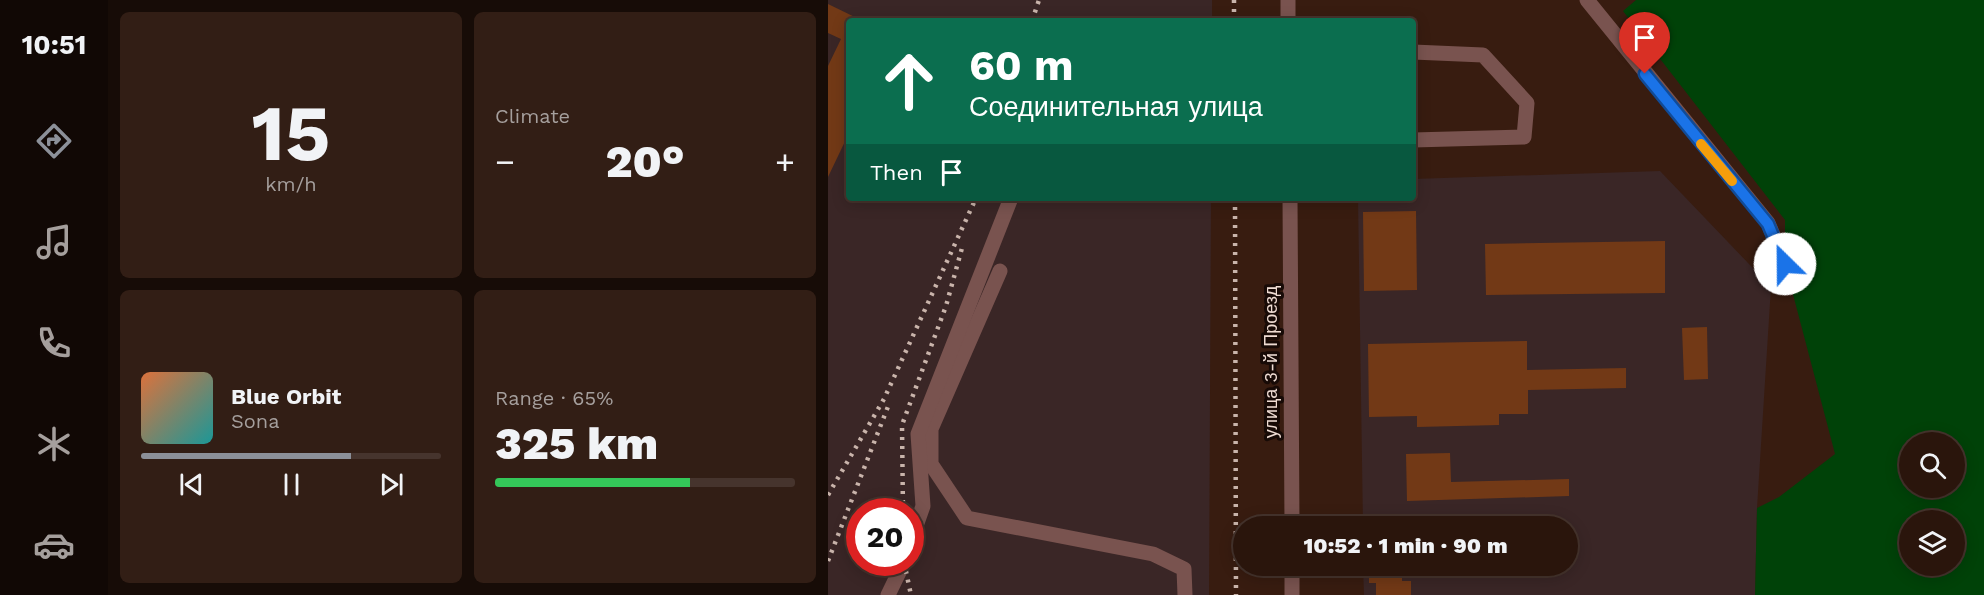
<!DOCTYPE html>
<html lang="en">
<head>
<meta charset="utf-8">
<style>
  :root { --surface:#2a150c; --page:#321e15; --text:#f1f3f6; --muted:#a59f9d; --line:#46342d; --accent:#8c9099 }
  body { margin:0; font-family:"Work Sans",sans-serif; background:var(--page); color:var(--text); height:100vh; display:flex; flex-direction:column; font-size:22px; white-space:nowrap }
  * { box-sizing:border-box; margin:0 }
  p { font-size:20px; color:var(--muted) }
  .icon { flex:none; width:33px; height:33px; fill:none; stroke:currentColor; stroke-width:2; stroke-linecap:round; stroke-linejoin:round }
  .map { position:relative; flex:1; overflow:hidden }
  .sheet { display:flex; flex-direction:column; gap:12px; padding:12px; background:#170c07; width:720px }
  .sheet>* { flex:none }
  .top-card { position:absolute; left:18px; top:18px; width:570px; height:183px; border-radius:6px; box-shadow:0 3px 15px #0003,0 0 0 2px var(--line); background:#0b6e4f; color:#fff; overflow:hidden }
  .buttons { position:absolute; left:1071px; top:432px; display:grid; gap:12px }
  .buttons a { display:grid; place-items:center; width:66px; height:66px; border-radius:50%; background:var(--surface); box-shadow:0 3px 15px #0003,0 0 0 2px var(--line); font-size:30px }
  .speed { position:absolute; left:18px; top:498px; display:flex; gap:12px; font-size:30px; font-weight:700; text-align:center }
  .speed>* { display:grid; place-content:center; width:78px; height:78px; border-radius:50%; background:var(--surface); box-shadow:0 3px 15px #0003,0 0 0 2px var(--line); line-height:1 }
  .speed .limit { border:9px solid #d22; background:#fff; color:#111 }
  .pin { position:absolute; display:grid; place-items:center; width:51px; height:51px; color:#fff; margin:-62px -26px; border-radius:50% 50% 50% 0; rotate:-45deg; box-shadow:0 0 6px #0007 }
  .pin .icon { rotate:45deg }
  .me { position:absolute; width:66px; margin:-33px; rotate:337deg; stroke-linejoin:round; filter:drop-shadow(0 0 4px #0008) }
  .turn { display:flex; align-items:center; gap:21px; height:126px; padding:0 24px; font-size:27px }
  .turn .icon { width:78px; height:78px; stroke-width:2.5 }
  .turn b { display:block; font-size:42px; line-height:51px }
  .then { display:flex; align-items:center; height:57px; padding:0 24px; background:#0003; gap:12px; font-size:22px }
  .big { font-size:45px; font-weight:800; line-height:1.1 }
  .sheet .tile { flex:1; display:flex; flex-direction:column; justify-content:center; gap:9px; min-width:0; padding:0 21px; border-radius:9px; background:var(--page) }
  .sheet .dial { align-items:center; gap:0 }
  .dial b { font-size:78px; line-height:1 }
  .song { display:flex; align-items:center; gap:18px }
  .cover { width:72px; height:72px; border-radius:9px; background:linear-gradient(135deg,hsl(20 70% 55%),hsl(180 70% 35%)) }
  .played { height:6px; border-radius:3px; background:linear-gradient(90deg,var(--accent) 70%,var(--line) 70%) }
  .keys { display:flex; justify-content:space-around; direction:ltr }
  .heat { display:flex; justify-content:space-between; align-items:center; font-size:33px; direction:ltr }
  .charge { height:9px; border-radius:4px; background:linear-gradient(90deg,#34c759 65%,var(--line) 0) }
  .sheet .tiles { flex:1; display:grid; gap:12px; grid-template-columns:repeat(2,1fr) }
  .trip { position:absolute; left:405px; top:516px; width:345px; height:60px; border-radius:30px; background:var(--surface); box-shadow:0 3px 15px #0003,0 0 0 2px var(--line); font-weight:800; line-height:60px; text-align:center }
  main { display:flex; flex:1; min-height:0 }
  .tabs { display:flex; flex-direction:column; width:108px; justify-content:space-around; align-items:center; background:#110805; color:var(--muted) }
  .tabs .icon { width:42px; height:42px }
  .tabs .selected { color:var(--accent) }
  .tabs b { font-size:27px; color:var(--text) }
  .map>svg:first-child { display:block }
  .industrial { fill:#3a2626; fill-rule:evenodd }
  .green { fill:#004208; fill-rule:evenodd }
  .building { fill:#723916 }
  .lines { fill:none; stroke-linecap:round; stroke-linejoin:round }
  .minor { stroke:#79534f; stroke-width:15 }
  .rail { stroke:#c9b4ab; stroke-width:4.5; stroke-dasharray:3 6; stroke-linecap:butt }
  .route-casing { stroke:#114b97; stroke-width:15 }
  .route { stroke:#1a73e8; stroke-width:10 }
  .slow { stroke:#f59e0b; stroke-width:10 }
  .labels { text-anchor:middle; stroke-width:6; stroke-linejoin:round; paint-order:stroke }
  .street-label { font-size:18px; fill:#eedbd2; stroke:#170a06 }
</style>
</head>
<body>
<main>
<nav class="tabs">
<b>10:51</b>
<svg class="icon selected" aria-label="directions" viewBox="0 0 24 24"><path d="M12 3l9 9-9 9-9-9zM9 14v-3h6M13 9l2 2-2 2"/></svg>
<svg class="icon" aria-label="music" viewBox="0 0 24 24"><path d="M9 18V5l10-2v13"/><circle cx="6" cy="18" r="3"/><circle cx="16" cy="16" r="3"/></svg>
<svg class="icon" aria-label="phone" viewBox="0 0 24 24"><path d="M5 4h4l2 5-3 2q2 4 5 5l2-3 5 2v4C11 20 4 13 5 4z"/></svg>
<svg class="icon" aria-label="climate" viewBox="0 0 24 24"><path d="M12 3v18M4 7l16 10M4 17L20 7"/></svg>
<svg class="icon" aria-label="car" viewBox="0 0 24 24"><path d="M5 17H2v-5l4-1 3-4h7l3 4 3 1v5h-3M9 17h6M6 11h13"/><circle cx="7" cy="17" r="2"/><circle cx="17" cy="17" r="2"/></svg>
</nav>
<section class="sheet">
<div class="tiles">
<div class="tile dial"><b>15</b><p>km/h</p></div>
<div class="tile"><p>Climate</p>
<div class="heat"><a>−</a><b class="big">20°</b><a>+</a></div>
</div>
<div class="tile">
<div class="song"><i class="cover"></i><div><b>Blue Orbit</b><p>Sona</p></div></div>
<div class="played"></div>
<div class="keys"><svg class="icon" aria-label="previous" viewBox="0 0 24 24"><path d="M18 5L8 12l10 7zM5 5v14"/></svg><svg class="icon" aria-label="pause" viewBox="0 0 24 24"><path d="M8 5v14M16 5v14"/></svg><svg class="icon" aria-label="next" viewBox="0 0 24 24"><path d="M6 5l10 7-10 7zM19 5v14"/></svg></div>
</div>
<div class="tile"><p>Range · 65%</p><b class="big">325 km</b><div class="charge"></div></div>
</div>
</section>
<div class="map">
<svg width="1156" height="595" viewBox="0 0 1156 595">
  <rect width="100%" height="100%" fill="#381c10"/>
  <g class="industrial">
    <path d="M0 0H384V21H21V198H383L381 595H0ZM32 512H82V562H32Z"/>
    <path d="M832 171 943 287 929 508 927 595H536L535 566H740V526H535L530 198H585V179Z"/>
  </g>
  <path class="green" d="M808 0H1156V595H927L929 508 951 497 1007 454 957 264V220L795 11ZM1082 442H1126V488H1082ZM1082 520H1126V566H1082Z"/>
  <g class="building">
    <path d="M0 4 35 21H21V133L0 177V66L13 39 0 33Z"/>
    <path d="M588 211 589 290 536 291 535 212Z"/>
    <path d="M837 241V293L658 295 657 244Z"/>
    <path d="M879 327 880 379 856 380 854 328Z"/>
    <path d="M699 341V370L798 368V388L700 390V414H671V425L589 427V416L541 417 540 344Z"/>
    <path d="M622 453 623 482 741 479V496L579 501 578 454Z"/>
    <path d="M541 566H574V581H583V595H548V583H541Z"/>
  </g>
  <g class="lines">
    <g class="minor">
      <path d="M460 0V21"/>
      <path d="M759 0 940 223 957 264 947 281"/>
      <path d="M585 52 655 55 699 103 696 137 585 140"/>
      <path d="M462 198 464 526"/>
      <path d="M172 271 103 429V464L139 518 325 554 356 569 357 595"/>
      <path d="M82 543 95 506 90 434 183 198"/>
      <path d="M464 566V595"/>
      <path d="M60 595 76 562"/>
    </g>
    <g class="rail">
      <path d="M406 0V21"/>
      <path d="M204 21 211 0"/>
      <path d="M407 198 408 595"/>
      <path d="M0 495 56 399 148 198"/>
      <path d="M75 512 74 425 118 306 134 248"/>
      <path d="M0 561 61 404"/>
      <path d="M76 562 83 595"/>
    </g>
  </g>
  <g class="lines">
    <defs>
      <path id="route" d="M817 74 940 224 957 264"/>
    </defs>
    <use href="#route" class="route-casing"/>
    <use href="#route" class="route"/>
    <path class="slow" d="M873 144 904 181"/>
  </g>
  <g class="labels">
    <g class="street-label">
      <text transform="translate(443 362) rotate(-90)" y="6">улица 3-й Проезд</text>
    </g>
  </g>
</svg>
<div class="buttons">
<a><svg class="icon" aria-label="search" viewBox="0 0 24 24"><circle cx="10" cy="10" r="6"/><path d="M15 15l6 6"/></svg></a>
<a><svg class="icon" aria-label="layers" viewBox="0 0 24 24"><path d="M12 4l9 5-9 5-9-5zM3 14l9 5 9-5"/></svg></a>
</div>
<div class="speed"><div class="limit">20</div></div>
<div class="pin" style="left:817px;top:74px;background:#d93025"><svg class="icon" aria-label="arrive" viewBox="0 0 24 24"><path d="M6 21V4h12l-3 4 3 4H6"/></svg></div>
<svg class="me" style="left:957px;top:264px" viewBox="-20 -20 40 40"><circle r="19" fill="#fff"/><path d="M0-13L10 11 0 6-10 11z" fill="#1a73e8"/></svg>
<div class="trip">10:52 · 1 min · 90 m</div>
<div class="top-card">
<div class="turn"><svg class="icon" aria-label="ahead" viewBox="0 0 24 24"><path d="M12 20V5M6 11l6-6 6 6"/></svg><div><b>60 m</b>Соединительная улица</div></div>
<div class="then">Then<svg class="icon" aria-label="arrive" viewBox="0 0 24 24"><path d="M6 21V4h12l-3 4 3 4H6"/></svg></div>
</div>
</div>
</main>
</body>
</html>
